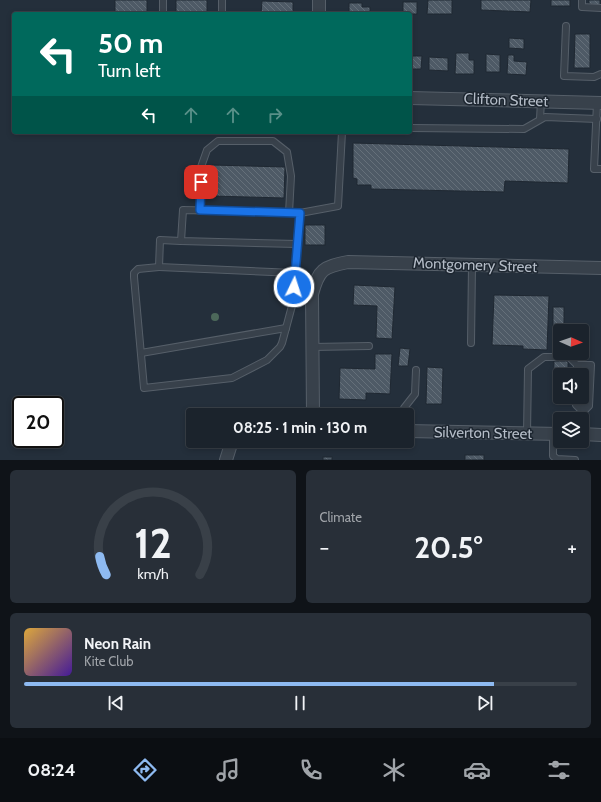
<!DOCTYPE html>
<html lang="en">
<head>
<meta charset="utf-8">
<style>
  :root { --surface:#1b232c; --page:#282f38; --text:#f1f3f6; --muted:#a0a4a9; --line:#394048; --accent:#8ebaf1 }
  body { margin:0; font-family:Cabin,sans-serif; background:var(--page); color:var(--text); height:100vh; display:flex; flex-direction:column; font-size:15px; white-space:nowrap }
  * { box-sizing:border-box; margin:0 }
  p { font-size:13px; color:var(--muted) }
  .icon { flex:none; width:22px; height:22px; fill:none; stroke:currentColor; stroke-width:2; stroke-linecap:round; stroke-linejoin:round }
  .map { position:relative; height:460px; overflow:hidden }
  .sheet { display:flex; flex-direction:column; gap:10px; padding:10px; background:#0f1318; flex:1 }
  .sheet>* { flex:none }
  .banner { position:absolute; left:12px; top:12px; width:400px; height:122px; border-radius:4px; box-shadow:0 2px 6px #0003,0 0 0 1px var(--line); background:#00695c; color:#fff; overflow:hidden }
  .needle { width:26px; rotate:92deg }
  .fabs { position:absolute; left:553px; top:324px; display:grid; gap:8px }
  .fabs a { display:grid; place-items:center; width:36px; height:36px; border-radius:4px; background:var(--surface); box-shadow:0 2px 6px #0003,0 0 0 1px var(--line); font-size:20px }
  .speed { position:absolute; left:12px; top:396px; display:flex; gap:8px; font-size:20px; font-weight:700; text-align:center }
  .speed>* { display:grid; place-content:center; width:52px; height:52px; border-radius:50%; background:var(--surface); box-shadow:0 2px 6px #0003,0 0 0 1px var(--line); line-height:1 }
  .speed .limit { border:2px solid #111; border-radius:6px; background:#fff; color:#111 }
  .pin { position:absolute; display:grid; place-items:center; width:34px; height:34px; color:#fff; margin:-17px; border-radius:8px; box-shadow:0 2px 6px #0006 }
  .me { position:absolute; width:44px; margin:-22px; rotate:4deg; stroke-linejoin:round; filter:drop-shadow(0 0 3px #0008) }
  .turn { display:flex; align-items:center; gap:14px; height:84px; padding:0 20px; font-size:18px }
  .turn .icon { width:52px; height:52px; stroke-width:2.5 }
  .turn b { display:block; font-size:28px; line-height:34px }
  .lanes { display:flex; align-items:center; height:38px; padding:0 20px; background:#0003; justify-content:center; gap:20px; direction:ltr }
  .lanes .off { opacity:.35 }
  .big { font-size:30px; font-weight:700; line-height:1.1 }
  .sheet .widget { flex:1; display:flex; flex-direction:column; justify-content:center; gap:6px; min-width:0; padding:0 14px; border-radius:6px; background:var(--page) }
  .sheet .dial { align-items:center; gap:0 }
  .dial svg { height:104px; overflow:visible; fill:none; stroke:var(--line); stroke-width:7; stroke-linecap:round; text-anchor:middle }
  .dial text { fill:var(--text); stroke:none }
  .song { display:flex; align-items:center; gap:12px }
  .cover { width:48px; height:48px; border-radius:6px; background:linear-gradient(135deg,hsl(40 70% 55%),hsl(260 70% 35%)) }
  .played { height:4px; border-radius:2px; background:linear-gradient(90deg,var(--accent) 85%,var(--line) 85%) }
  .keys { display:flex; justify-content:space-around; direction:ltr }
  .heat { display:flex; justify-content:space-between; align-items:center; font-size:22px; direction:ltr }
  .sheet .tiles { flex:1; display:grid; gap:10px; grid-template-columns:1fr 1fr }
  .widget:last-child { grid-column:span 2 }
  .trip { position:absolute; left:186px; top:408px; width:228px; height:40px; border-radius:4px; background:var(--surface); box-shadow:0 2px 6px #0003,0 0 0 1px var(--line); font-weight:700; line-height:40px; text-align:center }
  .menu { display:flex; height:64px; justify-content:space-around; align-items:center; background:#0b0e12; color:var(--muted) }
  .menu .icon { width:28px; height:28px }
  .menu .on { color:var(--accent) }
  .menu b { font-size:18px; color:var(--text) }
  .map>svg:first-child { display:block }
  .building { fill:url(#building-back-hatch); stroke:#1f2832 }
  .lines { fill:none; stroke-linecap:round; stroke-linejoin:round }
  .service-casing { stroke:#565f69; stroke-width:8 }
  .minor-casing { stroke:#565f69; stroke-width:14 }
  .service { stroke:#38414b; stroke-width:6 }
  .minor { stroke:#38414b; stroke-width:12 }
  .tree { fill:#4c685a }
  .route-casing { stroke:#114b97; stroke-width:10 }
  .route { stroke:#1a73e8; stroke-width:7 }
  .labels { text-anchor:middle; stroke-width:3; stroke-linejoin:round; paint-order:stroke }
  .street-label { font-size:15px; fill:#b4bcc7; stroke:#1d2630 }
</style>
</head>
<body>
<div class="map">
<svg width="601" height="460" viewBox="0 0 601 460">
  <defs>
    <pattern id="building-back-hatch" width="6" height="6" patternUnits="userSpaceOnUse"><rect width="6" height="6" fill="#4e5a66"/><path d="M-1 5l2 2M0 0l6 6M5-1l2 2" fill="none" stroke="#65707a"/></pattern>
  </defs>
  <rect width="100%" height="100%" fill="#242f3b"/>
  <g class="building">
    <rect x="115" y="0" width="32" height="14"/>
    <rect x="176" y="0" width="31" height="14"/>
    <path d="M428 0H452V14H427Z"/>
    <path d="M481 0H531L530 12 481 10Z"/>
    <rect x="551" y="0" width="19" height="6"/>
    <path d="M589 0H600V5L589 4Z"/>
    <path d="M262 1 293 2V14H261Z"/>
    <rect x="403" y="2" width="14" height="12"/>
    <path d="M349 3H362V7H370V14H349Z"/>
    <path d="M575 34H590V68H574Z"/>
    <path d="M509 38 524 39V49L509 48Z"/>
    <path d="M456 53H469V60H474V74H455Z"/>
    <path d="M486 54 500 55V72H486Z"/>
    <path d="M508 55H514V61L527 62 526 75 507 74Z"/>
    <path d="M410 56H422L421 69H410Z"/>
    <path d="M429 57 448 58V71L429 70Z"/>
    <path d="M353 143 569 149 568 183 505 181 504 192 371 189V185H357V179L353 178Z"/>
    <path d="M212 165 285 167 284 198 211 196Z"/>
    <rect x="305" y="225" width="20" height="20"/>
    <path d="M354 285 395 287 392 339 376 338 377 306 353 305Z"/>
    <path d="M494 295 549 296 547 350 523 349V346L492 345Z"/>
    <rect x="553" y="307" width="11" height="24"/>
    <path d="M400 348 410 349 408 366H398Z"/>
    <path d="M375 354H392L390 394 366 393V400L339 399 340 368 375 369Z"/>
    <path d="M554 361H568V375H560V393H553Z"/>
    <path d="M427 367 443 368 442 404H426Z"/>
    <rect x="465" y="455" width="19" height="5"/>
    <rect x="323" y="457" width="9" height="3"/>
  </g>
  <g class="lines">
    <defs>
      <g id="service">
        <path d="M582 0V7L601 8"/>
        <path d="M163 14V0"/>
        <path d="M222 14V0"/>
        <path d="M566 26 564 76 594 77 601 74"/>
        <path d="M597 103 594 169H601"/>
        <path d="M540 119 541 101"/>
        <path d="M410 128 524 129 545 117 597 119"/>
        <path d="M200 210 201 167 207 150 218 141H273L287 152 291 176 289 213"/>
        <path d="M300 213 297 244 181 241 183 210 300 213 338 206 342 132"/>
        <path d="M181 241 160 240 159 267 295 273 297 244"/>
        <path d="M159 267 138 269 134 273V277L144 388 232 378 267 360 280 347 282 343 293 302 295 273"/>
        <path d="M471 343 472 265"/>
        <path d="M312 347 369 346"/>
        <path d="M141 353 286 328"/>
        <path d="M577 375V365"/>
        <path d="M576 397V405L583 412"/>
        <path d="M583 412 584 365"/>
        <path d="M404 415V408L415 394 416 370"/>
        <path d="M527 434 528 369 544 357H569L577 365H591L589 406 583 412 582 431"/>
        <path d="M553 434V456L557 459 575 460"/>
      </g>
      <g id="minor">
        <path d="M319 14V0"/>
        <path d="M410 98 601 103"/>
        <path d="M313 415 312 294C319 269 323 267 348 262L601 268"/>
        <path d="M407 431 560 434"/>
        <path d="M582 434 601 435"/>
        <path d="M226 460 232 441"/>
      </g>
    </defs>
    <use href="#service" class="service-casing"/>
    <use href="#minor" class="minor-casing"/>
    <use href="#service" class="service"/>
    <use href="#minor" class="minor"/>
  </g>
  <circle class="tree" cx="215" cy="317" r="4"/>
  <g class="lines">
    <defs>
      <path id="route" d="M201 182 200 210 300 213 294 287"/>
    </defs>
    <use href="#route" class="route-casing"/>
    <use href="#route" class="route"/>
  </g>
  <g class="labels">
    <g class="street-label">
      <text transform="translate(506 100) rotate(2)" y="5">Clifton Street</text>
      <text transform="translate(475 265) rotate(2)" y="5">Montgomery Street</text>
      <text transform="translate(483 433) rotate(1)" y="5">Silverton Street</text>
    </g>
  </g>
</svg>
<div class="fabs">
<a><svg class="needle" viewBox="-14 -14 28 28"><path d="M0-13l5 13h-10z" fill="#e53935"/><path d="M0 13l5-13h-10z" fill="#a0a4a9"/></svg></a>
<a><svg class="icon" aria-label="sound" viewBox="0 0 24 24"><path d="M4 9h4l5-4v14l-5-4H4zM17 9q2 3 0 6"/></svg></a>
<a><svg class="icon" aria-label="layers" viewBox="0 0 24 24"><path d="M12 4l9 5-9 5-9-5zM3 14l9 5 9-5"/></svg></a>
</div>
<div class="speed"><div class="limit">20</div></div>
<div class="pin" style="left:201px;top:182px;background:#d93025"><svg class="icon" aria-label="arrive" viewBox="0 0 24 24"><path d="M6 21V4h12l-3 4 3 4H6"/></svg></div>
<svg class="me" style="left:294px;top:287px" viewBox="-20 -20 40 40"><circle r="17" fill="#1a73e8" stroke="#fff" stroke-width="3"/><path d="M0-11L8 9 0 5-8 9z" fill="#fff"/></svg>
<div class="trip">08:25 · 1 min · 130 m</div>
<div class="banner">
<div class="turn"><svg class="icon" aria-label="left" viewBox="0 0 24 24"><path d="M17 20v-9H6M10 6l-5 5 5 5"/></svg><div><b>50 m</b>Turn left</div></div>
<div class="lanes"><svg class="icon" aria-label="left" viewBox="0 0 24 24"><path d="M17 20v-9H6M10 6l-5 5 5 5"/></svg><svg class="icon off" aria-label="ahead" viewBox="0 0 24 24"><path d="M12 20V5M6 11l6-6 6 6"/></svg><svg class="icon off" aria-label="ahead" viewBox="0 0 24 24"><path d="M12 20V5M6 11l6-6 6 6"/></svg><svg class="icon off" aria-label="right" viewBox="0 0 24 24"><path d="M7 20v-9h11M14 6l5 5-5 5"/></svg></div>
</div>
</div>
<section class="sheet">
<div class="tiles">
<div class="widget dial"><svg viewBox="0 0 100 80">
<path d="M14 69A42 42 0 1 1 86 69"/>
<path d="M14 69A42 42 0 0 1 9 55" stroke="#8ebaf1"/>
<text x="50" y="56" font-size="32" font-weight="700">12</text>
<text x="50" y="72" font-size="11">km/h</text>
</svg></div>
<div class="widget"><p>Climate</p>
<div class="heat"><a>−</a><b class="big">20.5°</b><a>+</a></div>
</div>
<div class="widget">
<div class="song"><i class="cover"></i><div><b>Neon Rain</b><p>Kite Club</p></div></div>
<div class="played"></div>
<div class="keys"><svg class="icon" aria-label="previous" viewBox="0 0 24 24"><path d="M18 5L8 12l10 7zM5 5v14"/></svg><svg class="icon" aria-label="pause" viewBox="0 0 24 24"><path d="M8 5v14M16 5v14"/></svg><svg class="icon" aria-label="next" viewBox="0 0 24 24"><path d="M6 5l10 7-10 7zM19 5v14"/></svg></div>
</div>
</div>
</section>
<nav class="menu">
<b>08:24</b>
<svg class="icon on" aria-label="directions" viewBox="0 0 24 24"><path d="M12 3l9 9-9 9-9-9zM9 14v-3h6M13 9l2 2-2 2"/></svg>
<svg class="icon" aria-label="music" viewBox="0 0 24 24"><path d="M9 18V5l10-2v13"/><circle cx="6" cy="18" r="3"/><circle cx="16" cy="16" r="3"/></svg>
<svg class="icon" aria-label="phone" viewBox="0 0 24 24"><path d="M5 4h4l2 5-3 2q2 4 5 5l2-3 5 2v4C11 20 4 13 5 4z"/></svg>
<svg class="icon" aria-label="climate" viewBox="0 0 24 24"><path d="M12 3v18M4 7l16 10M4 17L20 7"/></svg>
<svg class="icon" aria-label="car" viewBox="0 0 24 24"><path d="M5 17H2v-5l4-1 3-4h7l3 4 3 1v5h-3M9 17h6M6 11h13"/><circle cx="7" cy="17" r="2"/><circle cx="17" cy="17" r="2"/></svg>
<svg class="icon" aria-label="filters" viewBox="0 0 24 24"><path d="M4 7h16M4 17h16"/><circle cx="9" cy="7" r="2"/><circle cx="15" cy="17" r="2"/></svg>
</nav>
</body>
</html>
